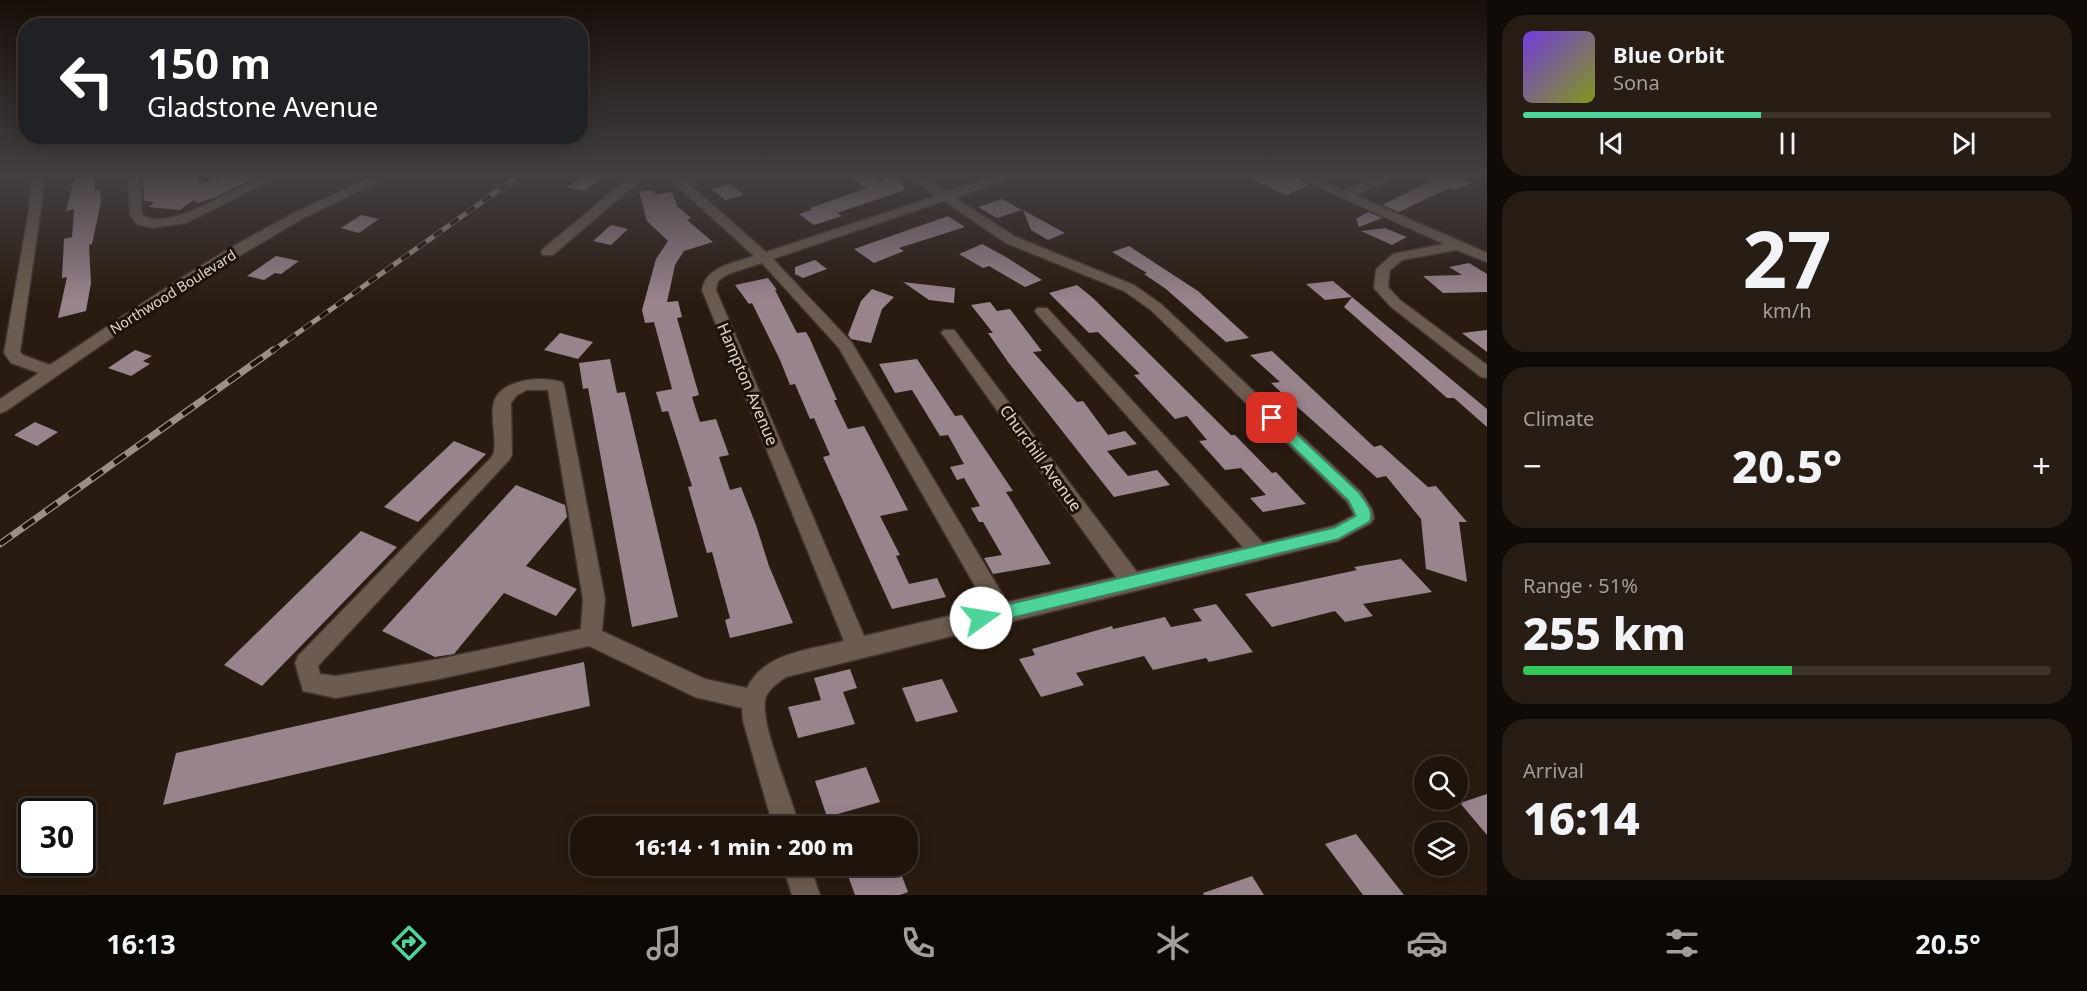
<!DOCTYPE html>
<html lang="en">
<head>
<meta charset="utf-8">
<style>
  :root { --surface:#1f140c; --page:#271d15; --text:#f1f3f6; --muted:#a19e9d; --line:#3c332d; --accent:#4ed39a }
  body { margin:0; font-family:"Noto Sans",sans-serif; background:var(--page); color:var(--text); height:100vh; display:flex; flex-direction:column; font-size:22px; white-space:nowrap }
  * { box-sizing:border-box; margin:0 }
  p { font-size:20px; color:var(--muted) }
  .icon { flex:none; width:33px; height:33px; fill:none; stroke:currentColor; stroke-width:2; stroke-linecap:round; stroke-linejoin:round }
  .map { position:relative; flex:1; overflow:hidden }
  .side { display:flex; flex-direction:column; gap:15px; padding:15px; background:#110b07; width:600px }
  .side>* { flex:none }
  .hud { position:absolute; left:18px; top:18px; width:570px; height:126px; border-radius:24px; box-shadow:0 3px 15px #0003,0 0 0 2px var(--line); background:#202124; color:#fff; overflow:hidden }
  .fabs { position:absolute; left:1414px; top:756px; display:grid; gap:12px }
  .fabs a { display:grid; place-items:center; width:54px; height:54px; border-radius:50%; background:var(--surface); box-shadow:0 3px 15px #0003,0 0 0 2px var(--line); font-size:30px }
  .speed { position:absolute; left:18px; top:798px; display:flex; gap:12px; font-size:30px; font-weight:700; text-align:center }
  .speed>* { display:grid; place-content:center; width:78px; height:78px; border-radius:50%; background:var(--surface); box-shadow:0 3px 15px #0003,0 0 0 2px var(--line); line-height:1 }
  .speed .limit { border:3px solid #111; border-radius:9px; background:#fff; color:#111 }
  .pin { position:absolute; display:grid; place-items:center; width:51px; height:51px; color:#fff; margin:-26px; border-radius:12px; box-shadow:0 3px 9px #0006 }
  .me { position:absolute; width:66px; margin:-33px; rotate:77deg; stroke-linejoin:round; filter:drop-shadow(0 0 4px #0008) }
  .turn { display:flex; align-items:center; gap:21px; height:126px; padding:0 30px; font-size:27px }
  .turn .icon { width:78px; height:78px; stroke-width:2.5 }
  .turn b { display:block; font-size:42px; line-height:51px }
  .big { font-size:45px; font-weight:800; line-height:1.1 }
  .side .card { flex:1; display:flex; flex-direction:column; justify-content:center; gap:9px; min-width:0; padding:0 21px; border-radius:24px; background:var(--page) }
  .side .dial { align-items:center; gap:0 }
  .dial b { font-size:78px; line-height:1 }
  .song { display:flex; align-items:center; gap:18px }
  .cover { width:72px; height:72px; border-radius:9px; background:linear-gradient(135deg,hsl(260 70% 55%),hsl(70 70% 35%)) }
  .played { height:6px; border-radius:3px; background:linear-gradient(90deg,var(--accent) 45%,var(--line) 45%) }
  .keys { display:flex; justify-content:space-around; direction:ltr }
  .heat { display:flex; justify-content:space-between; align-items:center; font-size:33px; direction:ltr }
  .charge { height:9px; border-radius:4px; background:linear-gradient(90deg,#34c759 51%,var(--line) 0) }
  .trip { position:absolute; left:570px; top:816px; width:348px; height:60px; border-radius:24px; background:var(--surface); box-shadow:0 3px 15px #0003,0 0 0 2px var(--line); font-weight:800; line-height:60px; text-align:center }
  .tab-bar { display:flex; height:96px; justify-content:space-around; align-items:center; background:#0c0805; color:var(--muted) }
  .tab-bar .icon { width:42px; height:42px }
  .tab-bar .active { color:var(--accent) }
  .tab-bar b { font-size:27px; color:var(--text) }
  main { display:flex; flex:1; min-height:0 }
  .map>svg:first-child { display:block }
  .building { fill:#99848e }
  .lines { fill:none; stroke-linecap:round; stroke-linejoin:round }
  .minor-casing { stroke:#3f342f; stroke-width:3 }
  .minor { fill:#6c5c4f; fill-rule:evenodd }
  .rail-far1-casing { stroke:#9b9088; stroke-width:5 }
  .rail-casing { stroke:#9b9088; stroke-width:7 }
  .rail-far1 { stroke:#1f1208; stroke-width:4; stroke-dasharray:10; stroke-linecap:butt }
  .rail { stroke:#1f1208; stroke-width:4.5; stroke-dasharray:14; stroke-linecap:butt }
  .route { fill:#4ed39a; stroke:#338964; stroke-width:1.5 }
  .labels { text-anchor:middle; stroke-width:6; stroke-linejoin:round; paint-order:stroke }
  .far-street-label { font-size:14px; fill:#e0d7d0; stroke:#1f1208 }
  .street-label { font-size:16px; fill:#e0d7d0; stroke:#1f1208 }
</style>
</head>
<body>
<main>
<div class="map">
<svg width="1487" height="895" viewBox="0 0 1487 895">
  <rect width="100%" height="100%" fill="#291b10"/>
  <g class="building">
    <path d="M95 175V191L100 190 101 202 92 244 89 245 91 283 86 311 58 318 67 277 62 278 64 239 72 237 74 209 66 211 74 180Z"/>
    <path d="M143 175H199V184L228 175H260L216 197 197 203 194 200 180 210 148 207 155 202 144 201Z"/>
    <path d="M583 175H605L585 191 567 187Z"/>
    <path d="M849 175H876L877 181 899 177 905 190 837 213 842 216 814 225 799 214 812 210 810 208 867 188Z"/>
    <path d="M1242 175H1290L1309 185 1287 195Z"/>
    <path d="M1419 175H1473L1464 180 1472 183 1454 190 1449 188 1399 212 1382 205 1431 181Z"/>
    <path d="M729 184 744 195 725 200 711 189Z"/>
    <path d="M654 190 656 194 672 192 677 206 691 218 687 220 713 242 684 251 675 265 667 302 678 301 682 317 677 318 699 395 692 397 700 422 716 419 729 455 719 457 730 490 741 487 756 525 769 566 793 623 730 638 725 620 730 618 712 552 707 553 688 487 692 486 678 442 668 411 662 412 656 392 672 389 654 322 645 323 642 310 656 259 668 241 647 221 639 192Z"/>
    <path d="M1002 199 1022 210 997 218 978 207Z"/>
    <path d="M1023 210 1065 233 1048 240 1031 230Z"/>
    <path d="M1368 212 1382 218 1359 227 1356 219Z"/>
    <path d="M361 215 379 219 359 233 341 228Z"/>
    <path d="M948 216 965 227 899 248 904 251 874 263 854 249Z"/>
    <path d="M611 225 628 229 611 245 593 241Z"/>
    <path d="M1385 228 1407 237 1392 245 1361 231Z"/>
    <path d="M982 244 1006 257 1042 280 1025 287 989 266 983 268 959 254Z"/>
    <path d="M1129 246 1198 291 1249 338 1226 342 1166 289 1144 274 1147 273 1112 252Z"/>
    <path d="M276 256 299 261 281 274 275 273 264 280 247 276Z"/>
    <path d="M815 260 827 269 803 278 795 274V267Z"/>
    <path d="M1469 263 1487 274V292L1443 293 1423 276 1462 275 1449 267Z"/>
    <path d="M768 278 777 290H775L797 333 806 332 810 339 837 400H834L848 429 864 426 908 510 880 516 900 555 896 556 909 584 937 578 946 597 892 609 823 457 830 455 814 418 810 419 795 384 790 385 780 360 752 303 749 304 735 285Z"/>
    <path d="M1333 281 1352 297 1325 300 1306 284Z"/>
    <path d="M903 282 955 288 954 303 929 300Z"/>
    <path d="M1077 285 1093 298 1231 435H1235L1272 473 1276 472 1306 504 1263 512 1250 498 1266 495 1241 468 1225 470 1199 441 1207 440 1187 416 1175 419 1134 375 1140 374 1098 332 1089 333 1049 293Z"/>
    <path d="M872 289 894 297 882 309 871 343 851 339 848 335 861 301Z"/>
    <path d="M1352 297 1487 409V427L1454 398H1447L1344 307Z"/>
    <path d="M990 302 997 311 1010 309 1042 351 1033 352 1077 402 1083 401 1108 435 1125 431 1137 444 1107 451 1128 476 1157 470 1170 485 1114 497 1008 362 988 333H993L971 305Z"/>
    <path d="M1487 330V352L1462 333Z"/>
    <path d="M560 333 593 342 578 359 544 350Z"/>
    <path d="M135 350 152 356 143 361 150 364 131 376 108 368Z"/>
    <path d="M1272 351 1374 447 1381 445 1428 487 1436 486 1467 522H1459L1467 582 1426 569 1421 519 1386 476 1377 478 1284 395 1271 383 1280 382 1250 355Z"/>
    <path d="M610 359 617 393 625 392 678 617 632 627 588 388 583 389 579 363Z"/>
    <path d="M917 359 955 416 962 415 1005 479 1013 491 1006 492 1051 564 993 574 984 558 1002 555 983 522H979L971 508 980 506 964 478 957 480 950 467 964 464 948 435 940 436 912 390 895 393 879 364Z"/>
    <path d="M35 422 58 432 37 446 14 435Z"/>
    <path d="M454 441 486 454 418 522 384 507Z"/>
    <path d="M516 485 565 505 567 517 526 566 577 589 556 616 504 593 454 654 435 657 382 631Z"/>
    <path d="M361 531 397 547 262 686 224 665Z"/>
    <path d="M1401 559 1432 592 1363 604 1373 616 1345 622 1335 611 1272 627 1245 594 1357 570 1354 567Z"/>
    <path d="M1216 604 1253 652 1209 662 1206 658 1153 670 1144 656 1076 673 1084 685 1041 697 1019 659 1035 655 1032 649 1112 626 1113 629 1165 617 1171 627 1202 621 1193 609Z"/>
    <path d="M584 662 590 706 163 805 176 753Z"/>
    <path d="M850 669 857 688 843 692 855 724 798 738 788 707 821 700 814 678Z"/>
    <path d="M942 679 958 712 916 722 902 688Z"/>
    <path d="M866 767 880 802 827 817 815 781Z"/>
    <path d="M1487 794V835L1460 803Z"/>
    <path d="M1356 834 1404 895H1363L1325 844Z"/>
    <path d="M862 866H898L908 892 900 895H855L846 870Z"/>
    <path d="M1252 876 1264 895H1204L1203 893Z"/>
  </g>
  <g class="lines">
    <defs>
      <g id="minor">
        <path d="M32 175H44L41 209 20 352 23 355 50 365C140 305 229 242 328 197 349 188 368 175 392 175L302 219 181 290 6 411 0 413V399L39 373 11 363 4 353 29 209Z"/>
        <path d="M128 175H140L142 214C164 235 238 186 262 177 268 175 275 175 281 175L186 223 152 228 137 224 130 215Z"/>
        <path d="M632 175H646L553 255H543L541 252 543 249Z"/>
        <path d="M665 175H679L681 178 709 175 688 183 766 252 936 196 907 175H922L947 192 998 175H1017L955 198 1016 237 1134 285 1161 304 1361 492 1372 509 1374 518 1371 523 1338 541 786 677C778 683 766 690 765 701 761 727 792 797 799 826H773L743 721 742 708 695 697 589 646 439 679 336 698 303 691 295 663 298 656 486 463C489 460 493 456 494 452 498 426 479 394 516 383 531 378 546 378 562 382L564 386 605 599 602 631 705 679 747 688C764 652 810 650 844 641L702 290C706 266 734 263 754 256ZM944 201 1006 243 1124 291 1151 310 1347 502 1354 515 1333 526 1263 543 1047 308H1037L1035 311 1037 314 1243 547 1137 572 954 330H944L941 333 944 336 1116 577 1007 602 852 343 773 259ZM762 263 839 348 987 607 864 636 716 290 718 281 728 274ZM527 390H548L583 599 581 629 439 659 336 676 320 674 318 666 509 460 512 455 511 403 517 395Z"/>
        <path d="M1292 175H1309L1344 191 1383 175H1401L1355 195 1487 253V262L1456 250 1402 260 1390 270 1388 287 1400 300 1487 365V378L1481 377 1390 306 1374 288 1376 269 1393 254 1444 244Z"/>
        <path d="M783 866H810L820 895H792Z"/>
      </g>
    </defs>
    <use href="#minor" class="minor-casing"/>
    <use href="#minor" class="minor"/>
    <defs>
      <path id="rail-far1" d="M271 352 520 175"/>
      <path id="rail" d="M0 544 273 350"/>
    </defs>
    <use href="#rail-far1" class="rail-far1-casing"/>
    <use href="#rail" class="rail-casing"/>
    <use href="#rail-far1" class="rail-far1"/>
    <use href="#rail" class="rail"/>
  </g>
  <linearGradient id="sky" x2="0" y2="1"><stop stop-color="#170f09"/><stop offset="0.58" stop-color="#433f42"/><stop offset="1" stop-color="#433f42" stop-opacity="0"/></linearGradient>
  <rect width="1487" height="301" fill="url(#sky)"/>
  <path class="route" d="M1272 414 1276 415 1359 493C1365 502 1375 512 1369 522L1338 539 981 625 975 623 973 618 975 613 981 611 1334 528 1356 516 1349 501 1267 421 1265 418Z"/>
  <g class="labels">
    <g class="far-street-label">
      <text transform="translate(173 292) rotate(-32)" y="5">Northwood Boulevard</text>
    </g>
    <g class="street-label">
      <text transform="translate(748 384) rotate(67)" y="6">Hampton Avenue</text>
      <text transform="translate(1041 458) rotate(54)" y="6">Churchill Avenue</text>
    </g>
  </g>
</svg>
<div class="fabs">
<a><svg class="icon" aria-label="search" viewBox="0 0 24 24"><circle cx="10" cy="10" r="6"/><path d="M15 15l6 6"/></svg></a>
<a><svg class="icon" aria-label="layers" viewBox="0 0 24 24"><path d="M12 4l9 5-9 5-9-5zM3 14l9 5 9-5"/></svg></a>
</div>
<div class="speed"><div class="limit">30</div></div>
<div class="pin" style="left:1272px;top:418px;background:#d93025"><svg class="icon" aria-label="arrive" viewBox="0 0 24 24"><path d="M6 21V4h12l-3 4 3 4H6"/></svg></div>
<svg class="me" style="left:981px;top:618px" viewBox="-20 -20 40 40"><circle r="19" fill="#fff"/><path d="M0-13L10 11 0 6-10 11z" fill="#4ed39a"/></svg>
<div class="trip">16:14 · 1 min · 200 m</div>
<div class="hud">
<div class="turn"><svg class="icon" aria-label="left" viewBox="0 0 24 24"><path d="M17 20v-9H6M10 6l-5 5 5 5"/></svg><div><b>150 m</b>Gladstone Avenue</div></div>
</div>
</div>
<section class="side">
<div class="card">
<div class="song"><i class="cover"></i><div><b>Blue Orbit</b><p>Sona</p></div></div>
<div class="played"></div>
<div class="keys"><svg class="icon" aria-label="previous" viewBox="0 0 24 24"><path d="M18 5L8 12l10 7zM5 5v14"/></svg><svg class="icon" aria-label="pause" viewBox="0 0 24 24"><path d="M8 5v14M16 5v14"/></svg><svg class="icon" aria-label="next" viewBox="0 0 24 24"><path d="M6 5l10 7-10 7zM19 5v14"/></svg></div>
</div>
<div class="card dial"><b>27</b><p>km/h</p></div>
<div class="card"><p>Climate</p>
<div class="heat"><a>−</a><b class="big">20.5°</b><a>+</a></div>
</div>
<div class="card"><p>Range · 51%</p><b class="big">255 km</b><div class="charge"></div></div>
<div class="card"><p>Arrival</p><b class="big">16:14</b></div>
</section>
</main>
<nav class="tab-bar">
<b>16:13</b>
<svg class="icon active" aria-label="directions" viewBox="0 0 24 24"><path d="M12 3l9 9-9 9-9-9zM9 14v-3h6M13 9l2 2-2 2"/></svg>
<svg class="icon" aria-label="music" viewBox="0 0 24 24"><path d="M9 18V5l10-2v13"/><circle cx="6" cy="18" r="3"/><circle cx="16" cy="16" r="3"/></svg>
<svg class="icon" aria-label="phone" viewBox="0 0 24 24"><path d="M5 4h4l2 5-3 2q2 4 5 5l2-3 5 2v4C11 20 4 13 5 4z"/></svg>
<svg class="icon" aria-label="climate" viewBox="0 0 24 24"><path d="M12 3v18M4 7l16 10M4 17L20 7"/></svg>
<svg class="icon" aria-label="car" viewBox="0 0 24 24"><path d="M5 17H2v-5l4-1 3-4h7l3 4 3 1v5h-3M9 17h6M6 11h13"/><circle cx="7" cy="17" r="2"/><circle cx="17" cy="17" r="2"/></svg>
<svg class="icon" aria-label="filters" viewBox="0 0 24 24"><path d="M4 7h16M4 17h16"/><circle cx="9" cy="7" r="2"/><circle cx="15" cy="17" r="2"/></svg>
<b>20.5°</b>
</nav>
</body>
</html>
